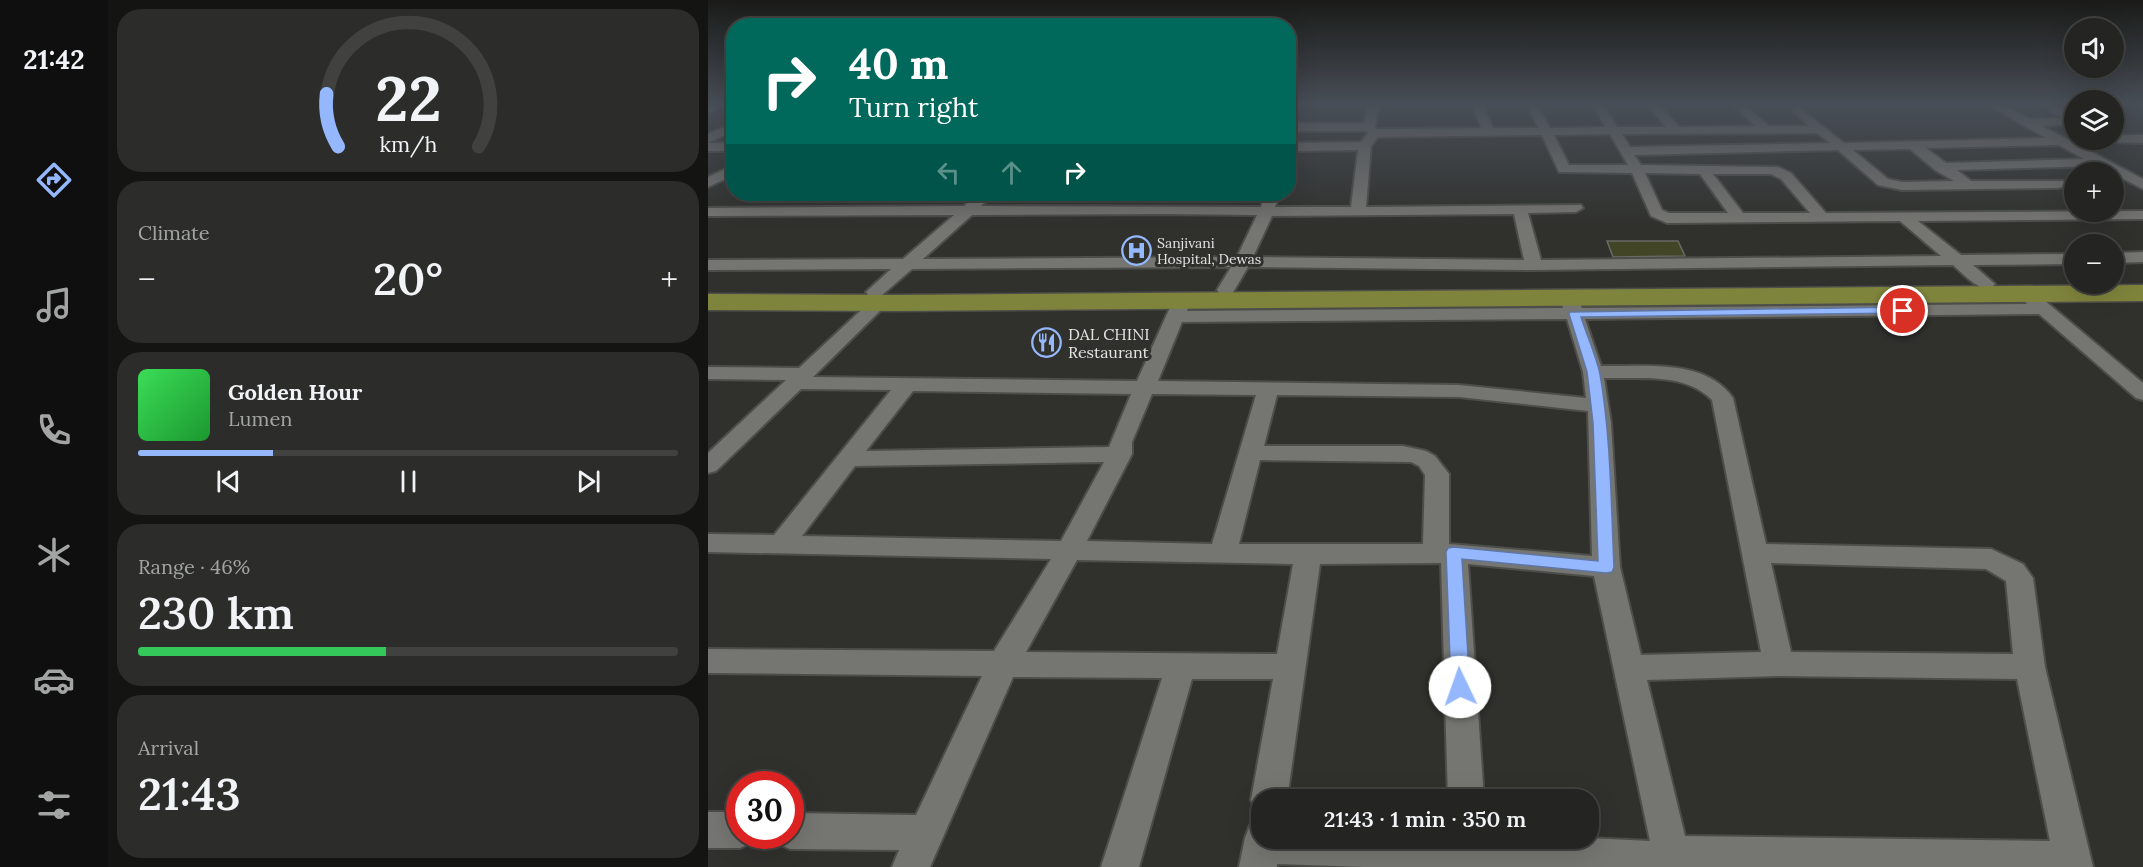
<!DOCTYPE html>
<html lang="en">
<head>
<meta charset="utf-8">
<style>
  :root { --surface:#242522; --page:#2c2d2a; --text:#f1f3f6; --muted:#a3a5a5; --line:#414240; --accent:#94b7fd }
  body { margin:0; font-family:Lora,serif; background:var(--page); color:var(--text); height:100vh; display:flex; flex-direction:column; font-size:22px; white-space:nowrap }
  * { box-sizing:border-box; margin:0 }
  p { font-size:20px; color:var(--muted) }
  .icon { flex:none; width:33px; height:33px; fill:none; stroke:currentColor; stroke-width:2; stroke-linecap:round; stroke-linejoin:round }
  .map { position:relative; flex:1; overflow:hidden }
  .side { display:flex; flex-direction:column; gap:9px; padding:9px; background:#141413; width:600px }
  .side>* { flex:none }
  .top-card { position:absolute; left:18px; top:18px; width:570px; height:183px; border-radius:24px; box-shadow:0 6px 24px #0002,0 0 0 2px var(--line); background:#00695c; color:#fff; overflow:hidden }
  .buttons { position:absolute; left:1356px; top:18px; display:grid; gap:12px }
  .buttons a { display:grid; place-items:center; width:60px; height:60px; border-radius:50%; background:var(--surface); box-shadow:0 6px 24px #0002,0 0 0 2px var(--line); font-size:30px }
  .speed { position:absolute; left:18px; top:771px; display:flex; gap:12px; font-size:30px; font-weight:700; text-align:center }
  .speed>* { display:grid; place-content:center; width:78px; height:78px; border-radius:50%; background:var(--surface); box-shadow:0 6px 24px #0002,0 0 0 2px var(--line); line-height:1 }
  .speed .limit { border:9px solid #d22; background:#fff; color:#111 }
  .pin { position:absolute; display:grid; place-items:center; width:51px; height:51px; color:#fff; margin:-26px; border:3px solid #fff; border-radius:50%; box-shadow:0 2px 6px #0007 }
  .me { position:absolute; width:66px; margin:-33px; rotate:357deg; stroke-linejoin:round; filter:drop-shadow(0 0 4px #0008) }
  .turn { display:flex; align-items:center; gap:21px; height:126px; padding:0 24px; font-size:27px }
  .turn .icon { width:78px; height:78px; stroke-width:2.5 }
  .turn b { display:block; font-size:42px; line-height:51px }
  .lanes { display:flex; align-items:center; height:57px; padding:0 24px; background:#0003; justify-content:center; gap:30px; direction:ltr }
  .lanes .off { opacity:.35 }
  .big { font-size:45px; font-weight:600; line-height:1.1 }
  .side .tile { flex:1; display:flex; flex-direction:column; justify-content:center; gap:9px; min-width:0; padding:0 21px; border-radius:24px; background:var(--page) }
  .side .dial { align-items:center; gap:0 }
  .dial svg { height:156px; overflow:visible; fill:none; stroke:var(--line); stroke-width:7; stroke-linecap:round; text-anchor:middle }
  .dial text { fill:var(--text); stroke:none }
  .song { display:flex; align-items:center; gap:18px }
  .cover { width:72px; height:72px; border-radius:9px; background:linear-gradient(135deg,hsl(130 70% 55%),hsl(130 70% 35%)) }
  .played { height:6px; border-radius:3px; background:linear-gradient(90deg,var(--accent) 25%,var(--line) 25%) }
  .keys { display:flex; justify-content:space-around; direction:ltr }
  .heat { display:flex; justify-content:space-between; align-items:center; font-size:33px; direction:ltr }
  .charge { height:9px; border-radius:4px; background:linear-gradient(90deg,#34c759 46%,var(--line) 0) }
  .trip { position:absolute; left:543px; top:789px; width:348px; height:60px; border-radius:24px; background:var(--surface); box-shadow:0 6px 24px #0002,0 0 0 2px var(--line); font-weight:600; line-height:60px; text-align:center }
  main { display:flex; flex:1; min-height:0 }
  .tab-bar { display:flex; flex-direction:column; width:108px; justify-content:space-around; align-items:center; background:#0e0f0e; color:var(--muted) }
  .tab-bar .icon { width:42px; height:42px }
  .tab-bar .active { color:var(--accent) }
  .tab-bar b { font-size:27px; color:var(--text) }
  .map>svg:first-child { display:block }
  .building { fill:#434626; stroke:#696a65; stroke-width:1.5 }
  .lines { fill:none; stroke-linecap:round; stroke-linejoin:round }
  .minor-casing { stroke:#4d4e4a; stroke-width:4 }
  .primary-casing { stroke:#4d4e4a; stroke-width:3 }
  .minor { fill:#757571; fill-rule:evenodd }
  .primary { fill:#7f843c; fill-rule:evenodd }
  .route { fill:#94b7fd; stroke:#6077a4; stroke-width:1.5 }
  .labels { text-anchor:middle; stroke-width:6; stroke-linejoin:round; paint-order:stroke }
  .far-poi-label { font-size:14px; fill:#e3e4e1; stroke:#30312d; text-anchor:start }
  .poi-label { font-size:16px; fill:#e3e4e1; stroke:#30312d; text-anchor:start }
</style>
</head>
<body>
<main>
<nav class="tab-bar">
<b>21:42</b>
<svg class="icon active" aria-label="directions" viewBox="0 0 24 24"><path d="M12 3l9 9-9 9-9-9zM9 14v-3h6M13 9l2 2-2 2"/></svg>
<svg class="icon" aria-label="music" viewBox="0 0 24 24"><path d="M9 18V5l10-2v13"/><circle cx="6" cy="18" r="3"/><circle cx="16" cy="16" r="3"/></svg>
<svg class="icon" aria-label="phone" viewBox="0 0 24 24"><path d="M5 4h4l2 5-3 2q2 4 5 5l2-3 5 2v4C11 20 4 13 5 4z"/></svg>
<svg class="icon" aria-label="climate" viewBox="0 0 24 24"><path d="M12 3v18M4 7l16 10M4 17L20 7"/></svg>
<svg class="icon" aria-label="car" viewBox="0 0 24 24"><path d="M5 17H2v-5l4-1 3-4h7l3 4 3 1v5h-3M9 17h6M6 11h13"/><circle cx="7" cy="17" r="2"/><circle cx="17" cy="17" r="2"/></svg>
<svg class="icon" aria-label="filters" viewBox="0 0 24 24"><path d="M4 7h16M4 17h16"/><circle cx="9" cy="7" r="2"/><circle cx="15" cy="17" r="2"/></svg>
</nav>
<section class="side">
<div class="tile dial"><svg viewBox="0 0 100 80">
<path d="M14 69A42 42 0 1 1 86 69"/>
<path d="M14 69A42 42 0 0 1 8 42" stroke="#94b7fd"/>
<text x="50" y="56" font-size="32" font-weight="700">22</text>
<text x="50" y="72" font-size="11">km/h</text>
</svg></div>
<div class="tile"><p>Climate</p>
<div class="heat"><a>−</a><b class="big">20°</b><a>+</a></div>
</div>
<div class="tile">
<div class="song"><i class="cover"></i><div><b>Golden Hour</b><p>Lumen</p></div></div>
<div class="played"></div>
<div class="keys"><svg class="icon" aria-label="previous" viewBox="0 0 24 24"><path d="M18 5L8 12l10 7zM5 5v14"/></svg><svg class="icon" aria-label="pause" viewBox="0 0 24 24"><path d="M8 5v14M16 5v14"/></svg><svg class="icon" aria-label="next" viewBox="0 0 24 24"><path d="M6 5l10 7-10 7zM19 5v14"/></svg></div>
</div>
<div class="tile"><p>Range · 46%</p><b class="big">230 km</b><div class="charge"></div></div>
<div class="tile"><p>Arrival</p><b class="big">21:43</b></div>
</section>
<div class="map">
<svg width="1435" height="867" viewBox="0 0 1435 867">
  <rect width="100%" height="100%" fill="#30312d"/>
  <path class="building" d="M899 241H970L977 256 905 257Z"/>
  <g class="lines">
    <defs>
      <g id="minor">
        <path d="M17 105 0 113V106Z"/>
        <path d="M660 105H671L667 127 669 129 773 128 765 105H775L785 128H830L820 105H830L842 128 897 127 885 105H895L909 127H958L940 105H951L971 127 1047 126 1025 105H1036L1061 126H1101L1084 110 1090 107 1136 143 1338 138 1280 105H1294L1322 119 1355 118 1333 105H1347L1366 115V124L1334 126 1435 179V189L1390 166 1249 170 1263 181H1355L1357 184 1355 187 1350 188 1194 190 1170 185 1130 150 926 155 933 165 1070 167 1083 173 1118 213 1435 211V219L1210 221 1253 255 1366 254V264L1265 265 1287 284 1284 288C1269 291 1256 274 1245 265L826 270 540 267 524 294H512L509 290 523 267 204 269 173 296H161L158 292 183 269 0 270V260L195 259 246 215 0 216V208L256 206 270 194H285L273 206 553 207 557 194H571L567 207H643L650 150 580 151V143L653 142 660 133 658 131H580V123H656ZM1109 133 1122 143 922 147 914 134ZM902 134 920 165H861L846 135ZM834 135 851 172 924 173 943 216 959 223 1192 221 1233 256 833 260 820 213 868 212 875 208 873 205 658 207 663 146 670 137ZM1351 145 1376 159 1238 163 1218 148ZM1202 149 1227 170 1246 181 1194 182 1180 179 1145 150ZM937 173 992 174 1020 213H961L954 210ZM1005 174H1063L1073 179 1102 213H1035ZM456 214 549 215 529 257 215 259 264 215ZM806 214 816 260 545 257 564 216Z"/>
        <path d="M26 123V131L0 143V134Z"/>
        <path d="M1406 135H1435V143L1402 142 1400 140H1406Z"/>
        <rect x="0" y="143" width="26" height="8"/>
        <path d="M26 165V175L0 187V177Z"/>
        <path d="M1435 252V262L1406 263V253Z"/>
        <path d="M1324 294 1330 295 1435 383V400L1428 398 1331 314 877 319 893 366C936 367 997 358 1025 398L1058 544 1283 549 1315 564 1325 578 1337 667 1385 867H656L569 864V867H531L537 838 542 825 554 821V838H880L942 841 886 576 760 564 776 800H740L733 563 612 564 579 800H554V814L549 812 543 800 565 679H484L431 867H393L454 678 305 677 222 867H184L191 850 82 849 69 843 66 836H82V813L208 815 274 676 0 673V649L286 651 343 559 0 552V534L66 535 183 390 93 389 8 471 0 473V453L78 380 0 379V367L91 368 165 299H177L180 303 105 377 429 381 464 303 467 299H479L482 303 479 311 855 308 853 300 856 296H868L874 308 1319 304 1315 299 1318 295ZM859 319 875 372 878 398 751 385 450 381 474 322ZM896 378C932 379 977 372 1004 400L1053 652 933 655 912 567 903 423ZM205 391 423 394 401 447 158 451ZM444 394 548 395 504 544 379 541 424 454V442ZM569 395 751 397 880 411 884 556 741 544V474L727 456 718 451 695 446H556ZM552 460 703 462 711 466 717 475 715 544H531ZM396 462 353 541 94 536 147 466ZM369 560 585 564 569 654 318 652ZM1063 563 1278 569 1298 581 1305 654 1083 652ZM1071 676 1309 679 1342 841 977 836 939 680Z"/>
        <path d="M0 812H32V836H48L45 842 32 848H0Z"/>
      </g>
      <path id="primary" d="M1435 285V301L188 311 0 310V294L188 295Z"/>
    </defs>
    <use href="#minor" class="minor-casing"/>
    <use href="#primary" class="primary-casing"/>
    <use href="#minor" class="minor"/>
    <use href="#primary" class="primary"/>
  </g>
  <linearGradient id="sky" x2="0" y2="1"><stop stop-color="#1a1b19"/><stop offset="0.46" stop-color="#484e57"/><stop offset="1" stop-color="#484e57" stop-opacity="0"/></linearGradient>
  <rect width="1435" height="226" fill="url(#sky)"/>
  <path class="route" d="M1195 307 1200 311 1199 313 873 317C879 336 888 355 892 374 903 437 903 503 906 567L904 572 898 573 754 559 762 687 759 693 752 695 746 693 743 687 738 552 740 548 746 547 890 561 885 423 879 372 861 314 862 312Z"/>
  <defs>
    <symbol id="hospital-ring" viewBox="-11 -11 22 22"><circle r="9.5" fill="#30312d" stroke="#94b7fd" stroke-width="1.5"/><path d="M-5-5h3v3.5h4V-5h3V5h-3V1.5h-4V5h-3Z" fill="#94b7fd"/></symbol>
    <symbol id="restaurant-ring" viewBox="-11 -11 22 22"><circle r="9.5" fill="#30312d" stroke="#94b7fd" stroke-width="1.5"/><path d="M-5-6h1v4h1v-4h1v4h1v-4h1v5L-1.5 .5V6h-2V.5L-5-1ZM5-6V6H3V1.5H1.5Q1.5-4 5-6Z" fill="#94b7fd"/></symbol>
  </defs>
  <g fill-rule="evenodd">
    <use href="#hospital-ring" x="412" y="234" width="33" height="33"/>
    <use href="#restaurant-ring" x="322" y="326" width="33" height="33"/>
  </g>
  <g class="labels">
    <g class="far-poi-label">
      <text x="449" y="248">Sanjivani<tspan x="449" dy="16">Hospital, Dewas</tspan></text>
    </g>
    <g class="poi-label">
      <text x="360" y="340">DAL CHINI<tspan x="360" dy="18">Restaurant</tspan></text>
    </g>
  </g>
</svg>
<div class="buttons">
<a><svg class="icon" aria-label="sound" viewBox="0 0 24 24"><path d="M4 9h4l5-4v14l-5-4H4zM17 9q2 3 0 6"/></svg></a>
<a><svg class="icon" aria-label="layers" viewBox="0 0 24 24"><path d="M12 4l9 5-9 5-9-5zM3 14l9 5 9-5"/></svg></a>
<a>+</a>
<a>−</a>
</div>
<div class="speed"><div class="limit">30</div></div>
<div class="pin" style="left:1195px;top:311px;background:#d93025"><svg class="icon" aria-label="arrive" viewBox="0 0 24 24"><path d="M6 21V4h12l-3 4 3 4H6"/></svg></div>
<svg class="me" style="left:752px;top:687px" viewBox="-20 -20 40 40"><circle r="19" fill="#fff"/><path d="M0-13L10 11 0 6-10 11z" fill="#94b7fd"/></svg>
<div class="trip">21:43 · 1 min · 350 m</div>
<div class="top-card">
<div class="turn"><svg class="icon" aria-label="right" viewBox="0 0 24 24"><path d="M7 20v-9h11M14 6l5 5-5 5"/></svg><div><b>40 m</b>Turn right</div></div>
<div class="lanes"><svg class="icon off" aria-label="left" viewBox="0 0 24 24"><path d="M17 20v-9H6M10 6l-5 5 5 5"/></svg><svg class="icon off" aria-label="ahead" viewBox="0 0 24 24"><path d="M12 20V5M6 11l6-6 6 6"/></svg><svg class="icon" aria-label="right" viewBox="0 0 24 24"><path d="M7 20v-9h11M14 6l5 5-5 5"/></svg></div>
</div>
</div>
</main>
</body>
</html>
